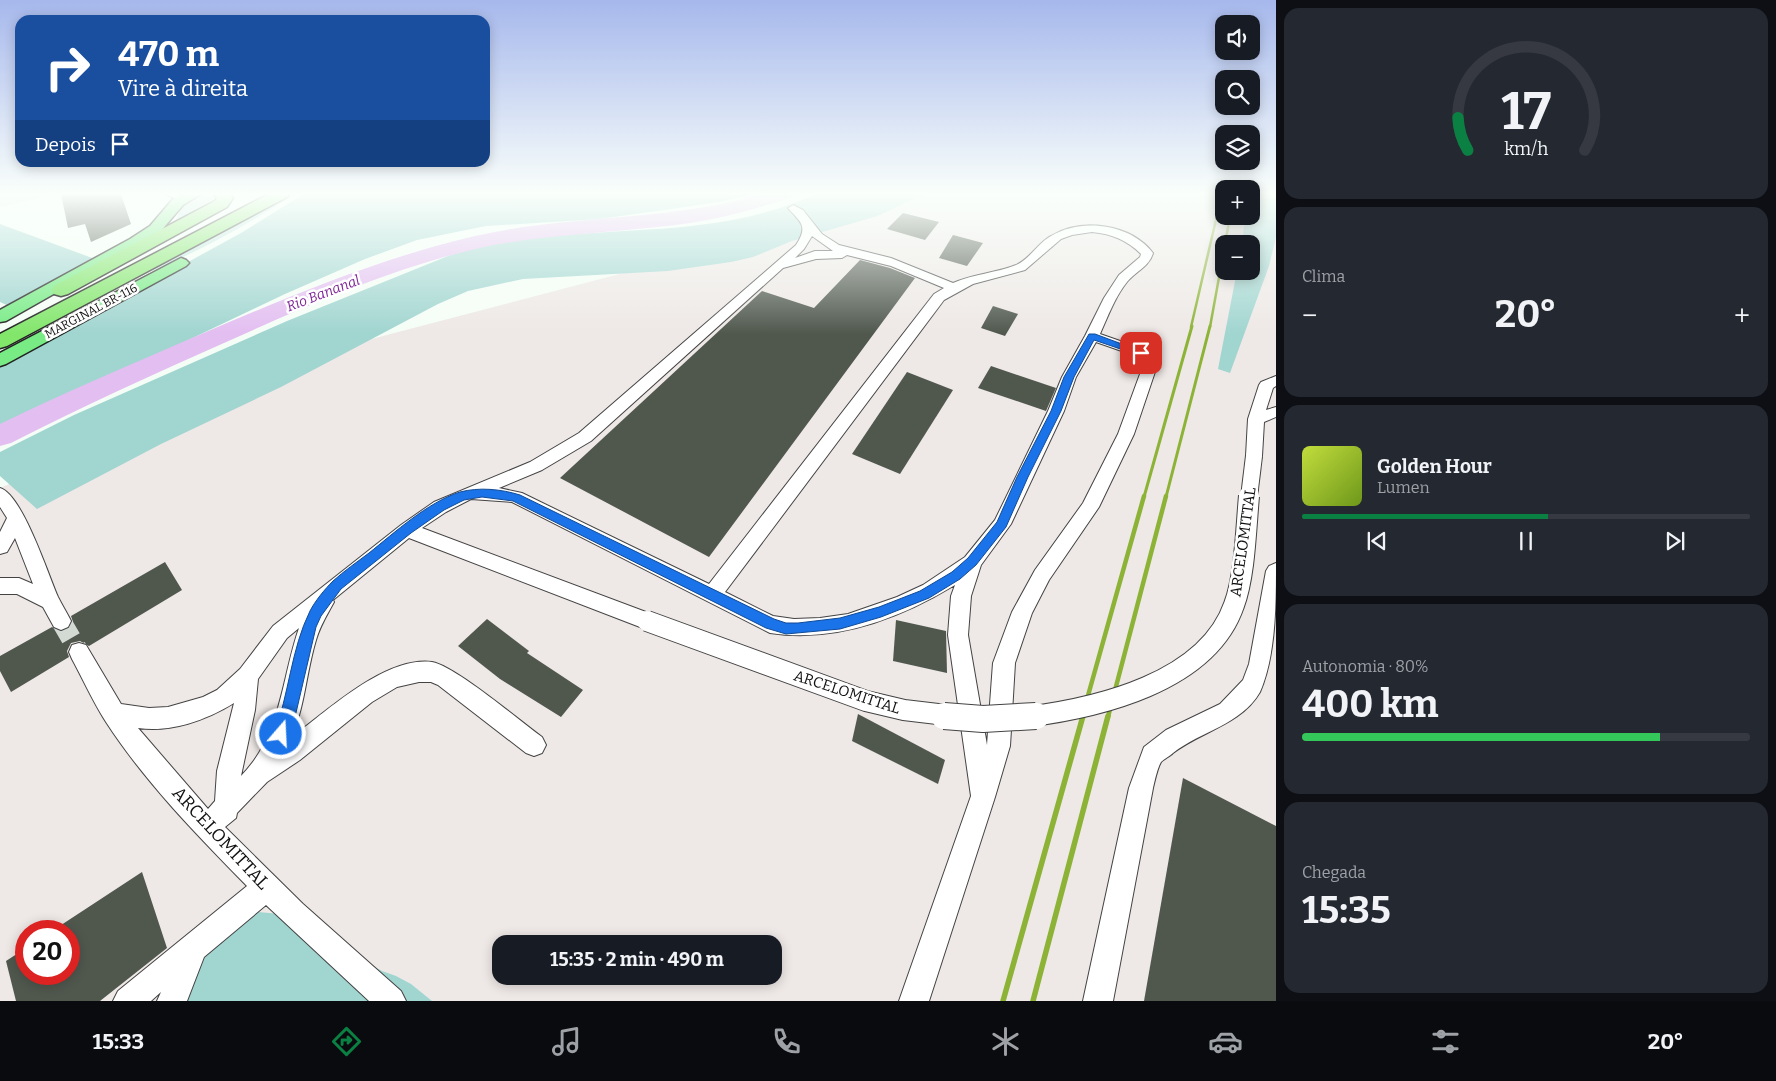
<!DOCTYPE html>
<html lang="pt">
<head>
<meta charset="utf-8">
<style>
  :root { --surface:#171b24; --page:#242831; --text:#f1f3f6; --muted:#9ea1a6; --line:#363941; --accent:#0b8043 }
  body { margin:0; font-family:Bitter,serif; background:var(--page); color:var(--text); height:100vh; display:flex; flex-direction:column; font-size:19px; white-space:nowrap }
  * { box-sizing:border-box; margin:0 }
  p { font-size:16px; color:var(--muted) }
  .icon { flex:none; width:28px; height:28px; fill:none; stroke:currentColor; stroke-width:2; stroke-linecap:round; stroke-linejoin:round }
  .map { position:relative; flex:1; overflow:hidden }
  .sheet { display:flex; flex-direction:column; gap:8px; padding:8px; background:#0d0f14; width:500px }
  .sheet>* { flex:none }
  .banner { position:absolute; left:15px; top:15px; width:475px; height:152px; border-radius:15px; box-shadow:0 2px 12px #0003; background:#1a4fa0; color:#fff; overflow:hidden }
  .fabs { position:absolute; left:1215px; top:15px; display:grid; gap:10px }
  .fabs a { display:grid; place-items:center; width:45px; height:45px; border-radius:10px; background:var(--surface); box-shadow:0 2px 12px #0003; font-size:25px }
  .speed { position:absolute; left:15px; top:920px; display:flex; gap:10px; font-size:25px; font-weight:700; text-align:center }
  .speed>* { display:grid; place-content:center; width:65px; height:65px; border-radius:50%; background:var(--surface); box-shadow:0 2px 12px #0003; line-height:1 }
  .speed .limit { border:8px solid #d22; background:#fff; color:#111 }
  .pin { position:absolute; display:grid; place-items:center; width:42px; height:42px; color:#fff; margin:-21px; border-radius:10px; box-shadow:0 2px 8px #0006 }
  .me { position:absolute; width:55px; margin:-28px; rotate:19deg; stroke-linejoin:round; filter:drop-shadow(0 0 4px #0008) }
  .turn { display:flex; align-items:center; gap:18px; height:105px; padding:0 20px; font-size:22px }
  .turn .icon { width:65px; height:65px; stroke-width:2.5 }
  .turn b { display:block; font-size:35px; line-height:42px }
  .then { display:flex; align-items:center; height:48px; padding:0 20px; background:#0003; gap:10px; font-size:19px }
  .big { font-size:38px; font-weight:700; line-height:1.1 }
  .sheet .widget { flex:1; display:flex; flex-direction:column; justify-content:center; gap:8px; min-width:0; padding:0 18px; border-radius:15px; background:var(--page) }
  .sheet .dial { align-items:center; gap:0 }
  .dial svg { height:130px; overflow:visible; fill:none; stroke:var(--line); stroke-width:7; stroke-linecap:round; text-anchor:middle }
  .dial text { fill:var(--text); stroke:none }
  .song { display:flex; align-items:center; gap:15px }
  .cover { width:60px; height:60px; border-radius:8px; background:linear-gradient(135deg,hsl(70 70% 55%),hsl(80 70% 35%)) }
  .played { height:5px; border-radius:2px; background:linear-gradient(90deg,var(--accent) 55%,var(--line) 55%) }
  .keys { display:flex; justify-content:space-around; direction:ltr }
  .heat { display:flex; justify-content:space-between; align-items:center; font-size:28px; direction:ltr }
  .charge { height:8px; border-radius:4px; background:linear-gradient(90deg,#34c759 80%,var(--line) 0) }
  .trip { position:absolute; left:492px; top:935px; width:290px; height:50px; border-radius:15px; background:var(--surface); box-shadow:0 2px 12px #0003; font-weight:700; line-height:50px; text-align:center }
  .menu { display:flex; height:80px; justify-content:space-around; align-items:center; background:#090b0e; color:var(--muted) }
  .menu .icon { width:35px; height:35px }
  .menu .current { color:var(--accent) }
  .menu b { font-size:22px; color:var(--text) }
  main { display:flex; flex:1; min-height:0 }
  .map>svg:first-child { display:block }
  .industrial { fill:#eee8e6; fill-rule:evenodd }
  .green { fill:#c1e6e0 }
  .forest { fill:#a1d5d0 }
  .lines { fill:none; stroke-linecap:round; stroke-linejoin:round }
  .river { fill:#e3bef1; fill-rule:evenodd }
  .building { fill:#50584e }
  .minor-tunnel { stroke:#d3dad4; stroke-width:20; stroke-dasharray:20 10; stroke-linecap:butt }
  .minor-casing { stroke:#434343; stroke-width:2 }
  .major-casing { stroke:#212121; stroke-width:3 }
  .highway-casing { stroke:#212121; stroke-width:3 }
  .minor { fill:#fff; fill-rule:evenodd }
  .major { fill:#78eb85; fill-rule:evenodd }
  .highway { fill:#82e66b; fill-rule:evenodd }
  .rail-far3 { stroke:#8cb335; stroke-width:2.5 }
  .rail-far2 { stroke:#8cb335; stroke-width:3 }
  .rail-far1 { stroke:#8cb335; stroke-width:4.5 }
  .rail { stroke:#8cb335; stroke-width:5.5 }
  .minor-bridge-far2-casing { stroke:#434343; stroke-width:18; stroke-linecap:butt }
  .minor-bridge-far1-casing { stroke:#434343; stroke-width:22; stroke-linecap:butt }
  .minor-bridge-casing { stroke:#434343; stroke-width:28; stroke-linecap:butt }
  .minor-bridge-far2 { stroke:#fff; stroke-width:16 }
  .minor-bridge-far1 { stroke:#fff; stroke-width:20 }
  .minor-bridge { stroke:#fff; stroke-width:26 }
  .route { fill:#1a73e8; stroke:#114b97 }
  .labels { text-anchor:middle; stroke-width:5; stroke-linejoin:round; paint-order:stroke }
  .far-street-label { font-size:12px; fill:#101010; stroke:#fff }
  .far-water-label { font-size:14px; font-style:italic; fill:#7f2597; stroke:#fff }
  .street-label { font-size:15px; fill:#101010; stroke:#fff }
  .near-street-label { font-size:18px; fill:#101010; stroke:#fff }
</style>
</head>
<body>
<main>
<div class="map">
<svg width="1276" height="1001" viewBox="0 0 1276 1001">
  <rect width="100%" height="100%" fill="#f5fef6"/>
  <g class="industrial">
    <path d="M0 194H58L0 207Z"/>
    <path d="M924 194H1224V216H1251V194H1276V1001H0V488L299 358ZM1224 244H1251V271H1224ZM26 931H69V974H26ZM501 944H774V976H501Z"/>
  </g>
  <g class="green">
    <path d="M285 194H295C241 229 184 260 123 282Z"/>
    <path d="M212 195 220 199 172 224C177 219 178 216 180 210 183 196 201 195 212 195Z"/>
  </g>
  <g class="forest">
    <path d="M304 194H757L719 202 600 219 486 226 417 240 365 259 285 294 0 430V365L241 233Z"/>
    <path d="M816 194H925L877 216 792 241 753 257 731 262 668 271 523 279 468 291 438 304 281 387 161 444 37 509 0 476V452L74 415 287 321 448 256C567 216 697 249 816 194Z"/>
    <path d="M1254 194H1276V237L1269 266 1230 373 1218 369 1237 271H1251V244H1242L1245 218 1251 216V202Z"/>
    <path d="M0 224 95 259 11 307 0 302Z"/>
    <path d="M258 912 280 914 382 971 396 976 411 984 432 1001H164L196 959 248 913Z"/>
  </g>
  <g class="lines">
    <path class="river" d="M762 194H793L790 198C757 208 724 218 690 223 620 233 549 233 480 248 394 267 304 307 224 343 152 375 81 407 11 443L0 446V424C65 392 132 364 199 335 288 297 380 258 475 236 570 214 668 222 762 194Z"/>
  </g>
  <g class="building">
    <path d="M61 194H121L131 224 91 242 85 224 68 228Z"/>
    <path d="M903 213 939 222 925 240 887 229Z"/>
    <path d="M953 235 983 243 967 266 939 258Z"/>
    <path d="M860 260 890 268 915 278 709 557 560 478 762 291 814 308Z"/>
    <path d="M993 306 1018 314 1005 336 981 328Z"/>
    <path d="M991 366 1056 388 1046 411 978 388Z"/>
    <path d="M907 372 953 390 900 474 852 454Z"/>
    <path d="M165 562 182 590 89 646 80 641 71 643 67 651 69 657 11 692 0 671V656L52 627 60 632 69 629 73 622 71 616Z"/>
    <path d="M487 619 529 651 527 653 583 690 561 717 500 679 458 646Z"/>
    <path d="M896 620 946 631 947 673 893 661Z"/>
    <path d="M858 714 945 760 938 784 852 741Z"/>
    <path d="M1183 778 1276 826V1001H1144Z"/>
    <path d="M142 872 167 948 100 1001H16L6 961 26 948V974H69V931H52Z"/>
  </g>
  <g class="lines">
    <path class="minor-tunnel" d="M61 621 79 652"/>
    <defs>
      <g id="minor">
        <path d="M165 194H180L189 199 184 202Z"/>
        <path d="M793 205 803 210 822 234 839 245 891 258 953 283C973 274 996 273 1016 265 1030 259 1038 243 1051 236 1082 217 1131 224 1153 253 1150 266 1135 272 1127 282 1115 297 1108 316 1100 334L1146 350 1152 354 1158 363 1134 434 1099 507 1049 580 1032 613 1015 663 1010 746 995 797 929 1001H899L971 796 948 635 951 596 955 585C899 619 835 643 770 633L512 502 471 499 446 512 422 528 654 615 657 621 654 627 647 630 640 627 409 538 333 600 334 602C327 615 320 626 316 640 306 673 305 707 291 738 326 712 385 656 432 662 455 666 520 721 542 737L546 745 542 753 534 756 526 753 438 685 431 682H419L397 687 372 702 300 760 267 782 237 813 236 818 225 827 303 904 401 991 406 1001H369L266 905 204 957 187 1001H157L161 992 151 1001H113L118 991 247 886C197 835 145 782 106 722 93 702 83 679 72 659L69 652 72 645 79 643 86 645 121 704 149 708 168 707 203 697 217 690 240 669 273 626 401 525 434 502 530 462 579 433 796 245C809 225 800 222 788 208ZM1092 232C1112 234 1127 240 1141 254L1140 257 1119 275 1104 298 1085 336 1062 377 1048 411 995 520 965 557 923 585 897 597 848 614 820 618 794 619 773 616 725 592 944 300 973 284 1025 270 1061 239 1072 235ZM812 236 833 251H815L795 258 804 249ZM847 255 891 266 944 288 934 294 709 584 522 493 499 488 542 470 591 441 783 268 816 259 842 258ZM1096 342 1136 356 1144 363 1118 434 1083 503 1035 570 1012 612 993 663 987 745 968 635 971 596 981 565 1011 524 1064 411 1076 377ZM299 628C281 680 282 734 241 776L255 710 258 679 287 638ZM234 703 217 771 215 801 208 809 138 728C170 733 207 720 234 703Z"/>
        <path d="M1276 376V386L1273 388 1266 410 1276 407V417L1264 422 1262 456 1260 460 1254 462 1248 460 1246 456 1248 419 1259 385 1261 382Z"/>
        <path d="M0 488C22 494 48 574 58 597 62 605 67 613 71 621L68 627 61 630 54 627 43 607 17 594H0V578H19L33 584 15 538 7 552 0 554V532L7 518 0 507Z"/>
        <path d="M1276 563C1276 604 1276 655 1260 692 1241 725 1201 731 1173 753 1170 756 1164 759 1161 762 1157 769 1155 780 1153 788L1113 1001H1083L1129 788 1144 747 1166 730 1220 704 1243 680 1249 664 1266 571 1269 566Z"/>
      </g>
      <g id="major">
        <path d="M183 194H201L183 205 160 232 140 245 6 321 0 322V310L130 239 150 226 173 199Z"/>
        <path d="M181 258 186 260 189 263 186 266 6 364 0 366V353Z"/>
      </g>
      <g id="highway">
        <path d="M214 194H230L233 198 227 207 68 294 61 296 54 294 52 290 54 286 215 201 217 198Z"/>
        <path d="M269 194H289L287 197 7 346 0 348V334Z"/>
      </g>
    </defs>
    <use href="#minor" class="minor-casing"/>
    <use href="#major" class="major-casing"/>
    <use href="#highway" class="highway-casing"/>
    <use href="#minor" class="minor"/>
    <use href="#major" class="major"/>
    <use href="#highway" class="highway"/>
    <g class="rail-far3">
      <path d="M1225 244 1230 216"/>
      <path d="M1191 327 1222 194"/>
      <path d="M1210 327 1224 250"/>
    </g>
    <g class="rail-far2">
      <path d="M1144 497 1192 326"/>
      <path d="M1166 497 1210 326"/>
    </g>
    <g class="rail-far1">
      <path d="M1082 717 1144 496"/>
      <path d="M1108 717 1166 496"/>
    </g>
    <g class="rail">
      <path d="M1003 1001 1083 716"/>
      <path d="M1033 1001 1108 716"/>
    </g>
    <defs>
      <path id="minor-bridge-far2" d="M1249 497 1254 456"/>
      <g id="minor-bridge-far1">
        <path d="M647 621 866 701 904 710 963 717"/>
        <path d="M1026 717C1097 708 1207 683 1234 605 1245 576 1246 528 1249 496"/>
      </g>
      <path id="minor-bridge" d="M944 716 983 719 1036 716"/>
    </defs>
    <use href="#minor-bridge-far2" class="minor-bridge-far2-casing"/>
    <use href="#minor-bridge-far1" class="minor-bridge-far1-casing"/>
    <use href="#minor-bridge" class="minor-bridge-casing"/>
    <use href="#minor-bridge-far2" class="minor-bridge-far2"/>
    <use href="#minor-bridge-far1" class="minor-bridge-far1"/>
    <use href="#minor-bridge" class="minor-bridge"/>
  </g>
  <linearGradient id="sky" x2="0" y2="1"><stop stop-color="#a6b8ec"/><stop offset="0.58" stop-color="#fafffb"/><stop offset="1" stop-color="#fafffb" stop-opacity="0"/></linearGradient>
  <rect width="1276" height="334" fill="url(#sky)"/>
  <path class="route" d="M1089 334H1095L1146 353 1141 356 1138 355 1094 340 1074 377 1061 411 1028 477 1006 527 976 565 960 579 929 598 881 617 840 629 786 634 766 628 513 501 482 497 464 500 444 510 411 533 341 589 321 616 316 627 295 717 287 739 281 741 276 739 274 734C289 695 291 649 310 611 315 601 325 589 333 581 344 571 357 562 369 553 394 533 428 502 460 492 479 487 501 489 520 495L774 619 786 623H798L840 618 879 607 920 591 952 572 968 558 997 522 1017 477 1051 411 1064 377Z"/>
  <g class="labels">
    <g class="far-street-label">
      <text transform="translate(91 311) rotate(-28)" y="4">MARGINAL BR-116</text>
    </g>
    <g class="far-water-label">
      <text transform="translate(323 293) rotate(-21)" y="5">Rio Bananal</text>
    </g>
    <g class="street-label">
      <text transform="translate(1243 542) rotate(-82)" y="5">ARCELOMITTAL</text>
      <text transform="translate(847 692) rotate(18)" y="5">ARCELOMITTAL</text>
    </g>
    <g class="near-street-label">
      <text transform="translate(221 838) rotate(47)" y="6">ARCELOMITTAL</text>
    </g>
  </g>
</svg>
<div class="fabs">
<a><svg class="icon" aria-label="sound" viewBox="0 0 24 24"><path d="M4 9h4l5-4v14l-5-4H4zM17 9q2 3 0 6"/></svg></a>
<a><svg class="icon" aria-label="search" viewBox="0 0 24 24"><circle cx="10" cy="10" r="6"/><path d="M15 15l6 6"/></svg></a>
<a><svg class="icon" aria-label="layers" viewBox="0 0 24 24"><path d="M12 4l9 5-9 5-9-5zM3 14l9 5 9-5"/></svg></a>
<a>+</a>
<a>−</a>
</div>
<div class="speed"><div class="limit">20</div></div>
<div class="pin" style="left:1141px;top:353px;background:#d93025"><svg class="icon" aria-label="arrive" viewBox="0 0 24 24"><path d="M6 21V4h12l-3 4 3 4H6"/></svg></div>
<svg class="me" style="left:281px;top:734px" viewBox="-20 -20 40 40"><circle r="17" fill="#1a73e8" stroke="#fff" stroke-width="3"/><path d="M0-11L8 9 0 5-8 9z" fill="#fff"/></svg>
<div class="trip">15:35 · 2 min · 490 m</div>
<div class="banner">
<div class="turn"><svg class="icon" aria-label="right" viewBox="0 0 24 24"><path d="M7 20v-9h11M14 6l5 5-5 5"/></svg><div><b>470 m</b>Vire à direita</div></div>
<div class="then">Depois<svg class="icon" aria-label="arrive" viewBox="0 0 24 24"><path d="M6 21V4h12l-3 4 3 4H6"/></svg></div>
</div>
</div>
<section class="sheet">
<div class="widget dial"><svg viewBox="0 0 100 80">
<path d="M14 69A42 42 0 1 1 86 69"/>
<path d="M14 69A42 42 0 0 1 8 49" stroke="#0b8043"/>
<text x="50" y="56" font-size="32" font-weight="700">17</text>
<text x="50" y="72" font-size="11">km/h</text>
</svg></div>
<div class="widget"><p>Clima</p>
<div class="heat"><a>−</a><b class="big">20°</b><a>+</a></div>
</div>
<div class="widget">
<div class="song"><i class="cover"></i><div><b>Golden Hour</b><p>Lumen</p></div></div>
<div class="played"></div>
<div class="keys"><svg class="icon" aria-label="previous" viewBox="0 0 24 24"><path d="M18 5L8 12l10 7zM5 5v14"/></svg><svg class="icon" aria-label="pause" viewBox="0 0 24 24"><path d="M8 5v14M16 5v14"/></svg><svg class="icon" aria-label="next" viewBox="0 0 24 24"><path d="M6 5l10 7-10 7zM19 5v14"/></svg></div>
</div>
<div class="widget"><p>Autonomia · 80%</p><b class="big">400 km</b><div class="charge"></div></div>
<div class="widget"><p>Chegada</p><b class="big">15:35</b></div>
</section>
</main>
<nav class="menu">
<b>15:33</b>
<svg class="icon current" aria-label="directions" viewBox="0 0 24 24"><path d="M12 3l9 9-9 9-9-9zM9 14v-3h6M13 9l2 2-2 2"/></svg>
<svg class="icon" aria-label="music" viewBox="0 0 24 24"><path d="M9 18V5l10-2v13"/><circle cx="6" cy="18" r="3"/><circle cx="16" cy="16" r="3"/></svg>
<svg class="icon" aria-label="phone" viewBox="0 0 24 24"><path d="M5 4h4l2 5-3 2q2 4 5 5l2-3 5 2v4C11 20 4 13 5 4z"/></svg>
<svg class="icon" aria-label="climate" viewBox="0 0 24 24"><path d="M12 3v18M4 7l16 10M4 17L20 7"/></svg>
<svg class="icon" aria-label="car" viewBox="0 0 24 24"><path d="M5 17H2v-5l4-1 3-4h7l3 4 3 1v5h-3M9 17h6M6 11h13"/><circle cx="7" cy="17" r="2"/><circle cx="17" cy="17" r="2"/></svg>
<svg class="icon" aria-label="filters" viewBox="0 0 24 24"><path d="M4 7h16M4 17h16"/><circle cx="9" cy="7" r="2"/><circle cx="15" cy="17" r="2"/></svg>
<b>20°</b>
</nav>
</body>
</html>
